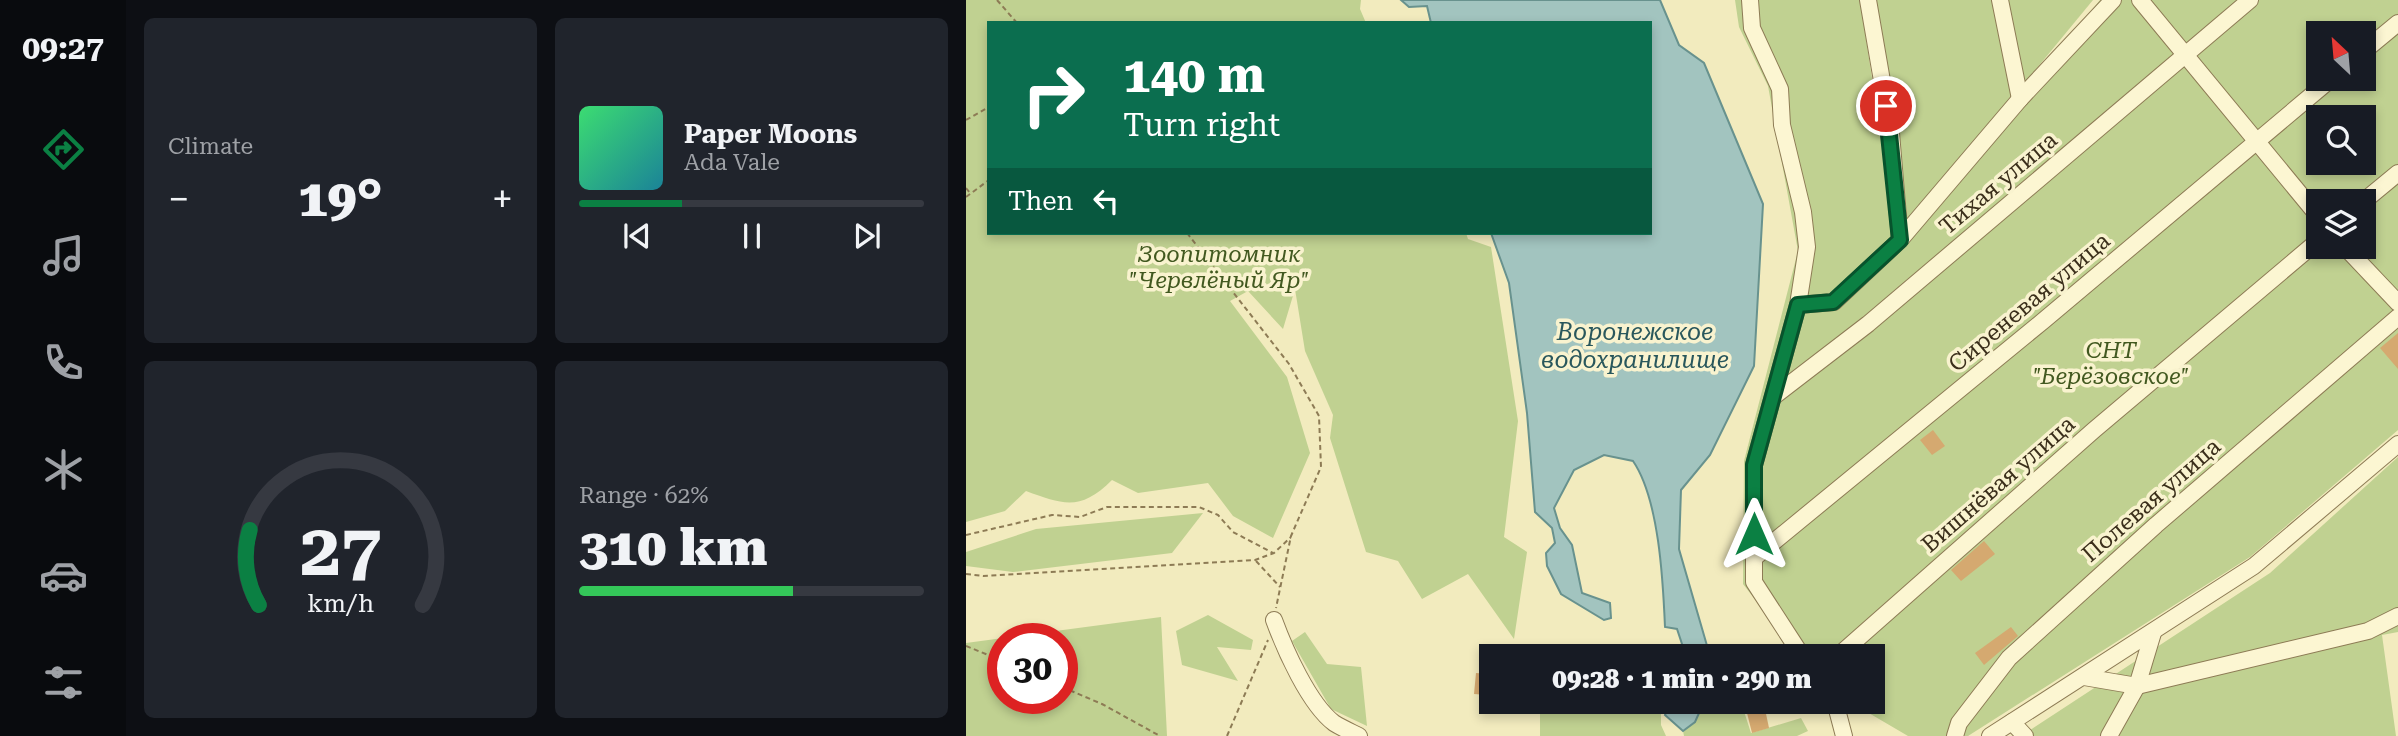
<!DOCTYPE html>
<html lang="en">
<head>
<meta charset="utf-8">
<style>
  :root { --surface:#171b24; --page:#20242c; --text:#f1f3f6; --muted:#9ea1a6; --line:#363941; --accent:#0b8043 }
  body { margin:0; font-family:"Roboto Serif",serif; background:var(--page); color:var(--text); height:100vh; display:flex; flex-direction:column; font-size:26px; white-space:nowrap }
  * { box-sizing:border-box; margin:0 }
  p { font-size:23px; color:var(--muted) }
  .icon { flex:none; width:38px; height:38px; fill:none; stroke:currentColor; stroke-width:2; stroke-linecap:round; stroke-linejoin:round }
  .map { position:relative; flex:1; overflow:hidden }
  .details { display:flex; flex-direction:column; gap:18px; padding:18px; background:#0d0f14; width:840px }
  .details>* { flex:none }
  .hud { position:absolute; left:21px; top:21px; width:665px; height:214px; border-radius:0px; box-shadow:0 4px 10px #0003; background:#0b6e4f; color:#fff; overflow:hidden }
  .needle { width:46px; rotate:334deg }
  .buttons { position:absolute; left:1340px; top:21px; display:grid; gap:14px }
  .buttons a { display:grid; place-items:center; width:70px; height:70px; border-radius:0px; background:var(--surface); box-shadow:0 4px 10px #0003; font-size:35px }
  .speed { position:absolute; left:21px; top:623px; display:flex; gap:14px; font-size:35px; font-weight:700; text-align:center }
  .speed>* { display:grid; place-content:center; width:91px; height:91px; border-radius:50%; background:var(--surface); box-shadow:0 4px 10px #0003; line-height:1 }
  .speed .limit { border:10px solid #d22; background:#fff; color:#111 }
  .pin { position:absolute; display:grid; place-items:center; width:60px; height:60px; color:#fff; margin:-30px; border:4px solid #fff; border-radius:50%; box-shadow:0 2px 7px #0007 }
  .me { position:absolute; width:77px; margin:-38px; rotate:0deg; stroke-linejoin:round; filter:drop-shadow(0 0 5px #0008) }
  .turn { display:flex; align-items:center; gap:24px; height:147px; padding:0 21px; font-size:32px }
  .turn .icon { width:91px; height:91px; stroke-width:2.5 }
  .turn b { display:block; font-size:49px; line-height:60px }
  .then { display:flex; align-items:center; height:66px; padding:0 21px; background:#0003; gap:14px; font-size:26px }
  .big { font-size:52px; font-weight:800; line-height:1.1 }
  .details .tile { flex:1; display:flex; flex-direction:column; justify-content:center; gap:10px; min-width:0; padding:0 24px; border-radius:10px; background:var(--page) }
  .details .dial { align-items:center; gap:0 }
  .dial svg { height:182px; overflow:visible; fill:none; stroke:var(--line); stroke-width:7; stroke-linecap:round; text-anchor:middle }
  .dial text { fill:var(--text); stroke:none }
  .song { display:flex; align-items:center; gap:21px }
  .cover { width:84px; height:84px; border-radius:10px; background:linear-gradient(135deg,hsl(140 70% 55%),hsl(190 70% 35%)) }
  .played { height:7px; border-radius:4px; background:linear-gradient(90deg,var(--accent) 30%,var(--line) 30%) }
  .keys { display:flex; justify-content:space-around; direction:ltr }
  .heat { display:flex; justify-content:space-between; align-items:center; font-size:38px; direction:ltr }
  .charge { height:10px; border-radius:5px; background:linear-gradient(90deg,#34c759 62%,var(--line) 0) }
  .details .tiles { flex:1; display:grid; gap:18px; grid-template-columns:repeat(2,1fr) }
  .trip { position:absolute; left:513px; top:644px; width:406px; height:70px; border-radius:0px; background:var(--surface); box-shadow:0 4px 10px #0003; font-weight:800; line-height:70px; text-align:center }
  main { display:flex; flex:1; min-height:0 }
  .tabs { display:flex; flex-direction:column; width:126px; justify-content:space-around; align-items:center; background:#090b0e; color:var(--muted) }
  .tabs .icon { width:49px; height:49px }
  .tabs .on { color:var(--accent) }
  .tabs b { font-size:32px; color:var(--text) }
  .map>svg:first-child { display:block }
  .green { fill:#c0d191; fill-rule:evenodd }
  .water { fill:#a2c4bf; stroke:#68928e; stroke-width:2 }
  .building { fill:#d5a970 }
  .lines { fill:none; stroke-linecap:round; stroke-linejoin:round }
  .minor-casing { stroke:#8d7b55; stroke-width:18 }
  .path { stroke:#8d7b55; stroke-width:2; stroke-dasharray:5 3.5; stroke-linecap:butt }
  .minor { stroke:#fcf6d2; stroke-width:16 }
  .route-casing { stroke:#07532c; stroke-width:18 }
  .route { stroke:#0b8043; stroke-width:12 }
  .labels { text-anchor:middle; stroke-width:7; stroke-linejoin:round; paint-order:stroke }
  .street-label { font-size:23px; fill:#3b2f1b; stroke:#f9f3cf }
  .park-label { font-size:23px; font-style:italic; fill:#425920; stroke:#f9f3cf }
  .water-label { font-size:24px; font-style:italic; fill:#29575c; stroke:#f9f3cf }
</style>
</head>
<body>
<main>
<nav class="tabs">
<b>09:27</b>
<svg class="icon on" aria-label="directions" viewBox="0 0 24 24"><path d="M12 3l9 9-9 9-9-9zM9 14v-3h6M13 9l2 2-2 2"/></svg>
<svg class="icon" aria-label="music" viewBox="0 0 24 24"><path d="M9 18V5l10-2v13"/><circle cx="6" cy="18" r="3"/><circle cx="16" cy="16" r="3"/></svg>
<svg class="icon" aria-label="phone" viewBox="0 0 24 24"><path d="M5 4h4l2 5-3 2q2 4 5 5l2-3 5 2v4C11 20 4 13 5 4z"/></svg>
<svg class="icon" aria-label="climate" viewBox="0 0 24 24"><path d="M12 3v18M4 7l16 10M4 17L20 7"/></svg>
<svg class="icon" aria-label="car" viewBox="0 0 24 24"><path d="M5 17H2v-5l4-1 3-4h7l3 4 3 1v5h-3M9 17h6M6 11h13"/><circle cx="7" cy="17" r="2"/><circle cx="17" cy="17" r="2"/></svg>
<svg class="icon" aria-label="filters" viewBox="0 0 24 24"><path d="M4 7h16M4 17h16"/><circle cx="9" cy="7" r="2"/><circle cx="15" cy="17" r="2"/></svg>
</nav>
<section class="details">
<div class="tiles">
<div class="tile"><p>Climate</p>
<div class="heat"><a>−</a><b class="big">19°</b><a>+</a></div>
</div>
<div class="tile">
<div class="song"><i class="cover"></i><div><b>Paper Moons</b><p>Ada Vale</p></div></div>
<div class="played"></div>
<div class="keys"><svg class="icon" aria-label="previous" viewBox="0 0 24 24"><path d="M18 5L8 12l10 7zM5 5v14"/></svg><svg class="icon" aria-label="pause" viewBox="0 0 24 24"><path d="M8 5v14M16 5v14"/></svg><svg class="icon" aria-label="next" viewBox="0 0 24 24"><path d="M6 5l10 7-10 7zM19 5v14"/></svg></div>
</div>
<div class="tile dial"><svg viewBox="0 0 100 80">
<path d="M14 69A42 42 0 1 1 86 69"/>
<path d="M14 69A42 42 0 0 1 10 36" stroke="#0b8043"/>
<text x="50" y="56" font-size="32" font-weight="700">27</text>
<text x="50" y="72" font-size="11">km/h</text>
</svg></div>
<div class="tile"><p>Range · 62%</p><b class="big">310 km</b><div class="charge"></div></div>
</div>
</section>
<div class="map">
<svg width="1432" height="736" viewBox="0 0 1432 736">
  <rect width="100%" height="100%" fill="#f2ebbe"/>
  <g class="green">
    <path d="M0 0H395L394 9 400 23H23V233H500L502 239 525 247 552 421 538 537 561 552 548 639 502 574 456 599 432 561 400 552 364 438 367 415 339 351 329 289 317 329 282 291 264 301 321 377 344 453 307 538 267 516 242 483 172 493 146 480C115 511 98 505 60 491L39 511 0 522Z"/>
    <path d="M769 0H894L932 247 1134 0H1432V430L1284 557 1002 736H942L884 702H906V656H833L777 584 778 461 832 251 802 86 773 27ZM1353 33H1398V79H1353ZM1353 117H1398V163H1353ZM1353 201H1398V247H1353Z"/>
    <path d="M900 0H1127L938 229Z"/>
    <path d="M1432 457V632L1416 635 1430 736H1055L1304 573Z"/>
    <path d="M237 513 206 553 47 572 0 566V552L70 529Z"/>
    <path d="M242 615 287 640 285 650 251 647 272 681 216 665 210 631Z"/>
    <path d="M195 617 201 736H0V643ZM37 639H96V698H37Z"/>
    <path d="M339 632 361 664 395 667 401 726 365 709 326 641Z"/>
    <path d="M574 702H695V725L700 736H574Z"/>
    <path d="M738 702H775L785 733 835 718 842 731 831 736H718L717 731 729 722Z"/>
  </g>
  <g class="water">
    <path d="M435 0H694L713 45 738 63 797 204 788 366 744 455 715 490 713 549 744 656H720L711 629 699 627C697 580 693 499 667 461L638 455 608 470 588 508 594 528 606 545 616 593 644 603 645 618 638 620 595 594 581 566 580 553 589 543 586 528 569 512 561 413 543 283 525 233H684V23H465L461 6 443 7Z"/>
    <path d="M705 702H738L729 722 717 731 699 715Z"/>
  </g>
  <g class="building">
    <path d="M1432 333V369L1414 348Z"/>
    <path d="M967 430 979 446 966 455 954 440Z"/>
    <path d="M1018 541 1029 554 995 581 985 570Z"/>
    <path d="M1045 627 1052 636 1018 665 1009 653Z"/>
    <path d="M510 673 522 674 521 695 508 694Z"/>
    <path d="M799 709 803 728 786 733 781 713Z"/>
  </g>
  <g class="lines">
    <defs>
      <g id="minor">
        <path d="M784 0 786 28 814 89 816 125 837 212 841 247 832 305 788 465V582L836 656"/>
        <path d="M902 0 925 133 934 240"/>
        <path d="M1034 0 1054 99"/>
        <path d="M1174 0 1353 217"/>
        <path d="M1398 51 1432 23"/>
        <path d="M1398 201 1432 173"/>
        <path d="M1379 247 1432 303"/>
        <path d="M832 305 868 302 934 240 1054 99 1147 0"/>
        <path d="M807 397 902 324 1284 0"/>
        <path d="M788 558 1077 321 1365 79"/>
        <path d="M308 620C319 650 343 704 368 723 376 728 385 732 393 736"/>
        <path d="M872 656 1128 430 1353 240"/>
        <path d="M1118 677 1171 686 1402 631 1432 616"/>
        <path d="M869 702 878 736"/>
        <path d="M1046 722 1059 736"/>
        <path d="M989 736 993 723 1043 658 1190 525 1432 317"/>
        <path d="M1024 736 1288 566 1432 444"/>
        <path d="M1143 736 1171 686 1187 633"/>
      </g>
    </defs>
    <use href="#minor" class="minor-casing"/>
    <g class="path">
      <path d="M31 0 51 23"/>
      <path d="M0 120 23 107"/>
      <path d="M0 188 4 193"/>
      <path d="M0 197 23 180"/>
      <path d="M221 233 323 364 353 416 355 467 325 536 310 608"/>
      <path d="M0 535 86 515 114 517 141 507H233L252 515 267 532 307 553"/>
      <path d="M290 561 314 587"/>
      <path d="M0 574 17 576 289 560 308 553 325 537"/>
      <path d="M0 646 37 661"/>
      <path d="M96 687 136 704 194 736"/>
      <path d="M261 736 302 640"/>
    </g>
    <use href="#minor" class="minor"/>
  </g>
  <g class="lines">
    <defs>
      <path id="route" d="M788 534V465L832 305 867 302 934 240 920 106"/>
    </defs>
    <use href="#route" class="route-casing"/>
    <use href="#route" class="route"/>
  </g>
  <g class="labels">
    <g class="street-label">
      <text transform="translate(1032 183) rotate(-40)" y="8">Тихая улица</text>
      <text transform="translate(1063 302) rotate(-40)" y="8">Сиреневая улица</text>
      <text transform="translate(1032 484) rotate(-41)" y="8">Вишнёвая улица</text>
      <text transform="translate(1185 500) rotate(-41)" y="8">Полевая улица</text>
    </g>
    <g class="park-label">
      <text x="253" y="262">Зоопитомник<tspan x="253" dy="26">"Червлёный Яр"</tspan></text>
      <text x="1145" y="358">СНТ<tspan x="1145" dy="26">"Берёзовское"</tspan></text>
    </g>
    <g class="water-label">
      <text x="669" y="340">Воронежское<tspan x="669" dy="28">водохранилище</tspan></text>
    </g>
  </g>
</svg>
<div class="buttons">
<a><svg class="needle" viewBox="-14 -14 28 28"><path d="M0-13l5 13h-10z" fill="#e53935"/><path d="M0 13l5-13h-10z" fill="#9ea1a6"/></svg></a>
<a><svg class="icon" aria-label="search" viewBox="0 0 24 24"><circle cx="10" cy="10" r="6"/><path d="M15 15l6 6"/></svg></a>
<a><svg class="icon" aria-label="layers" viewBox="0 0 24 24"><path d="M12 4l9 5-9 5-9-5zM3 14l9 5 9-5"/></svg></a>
</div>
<div class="speed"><div class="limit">30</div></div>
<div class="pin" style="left:920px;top:106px;background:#d93025"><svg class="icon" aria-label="arrive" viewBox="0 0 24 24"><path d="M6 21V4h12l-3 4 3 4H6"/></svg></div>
<svg class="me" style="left:788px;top:534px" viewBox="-20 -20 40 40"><path d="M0-17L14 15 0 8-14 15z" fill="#0b8043" stroke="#fff" stroke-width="4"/></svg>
<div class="trip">09:28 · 1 min · 290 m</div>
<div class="hud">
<div class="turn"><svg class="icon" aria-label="right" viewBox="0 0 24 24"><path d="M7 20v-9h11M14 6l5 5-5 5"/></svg><div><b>140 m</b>Turn right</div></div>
<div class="then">Then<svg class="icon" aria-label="left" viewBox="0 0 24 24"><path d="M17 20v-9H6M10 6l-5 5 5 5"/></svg></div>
</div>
</div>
</main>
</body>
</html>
